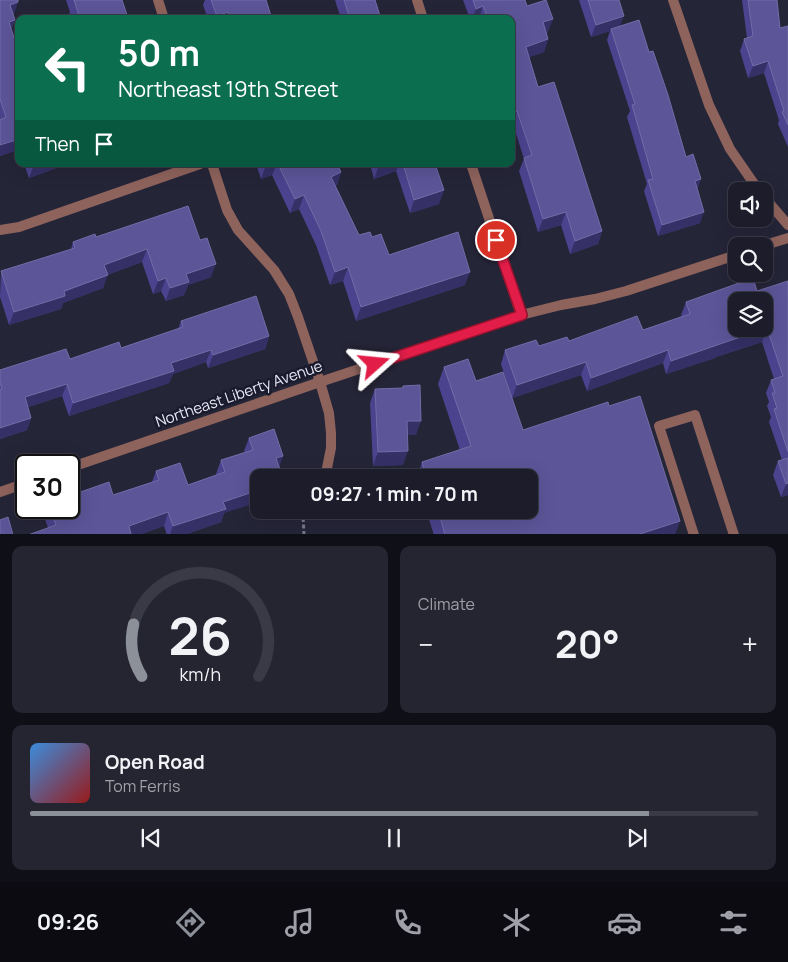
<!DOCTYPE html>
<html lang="en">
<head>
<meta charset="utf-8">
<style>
  :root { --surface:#1c1c2a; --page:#252532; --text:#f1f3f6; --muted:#a0a1a8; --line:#3a3a47; --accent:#8c9099 }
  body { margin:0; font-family:Manrope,sans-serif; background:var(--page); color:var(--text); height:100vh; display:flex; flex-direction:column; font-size:19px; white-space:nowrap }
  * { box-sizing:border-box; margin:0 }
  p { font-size:16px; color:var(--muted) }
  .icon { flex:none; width:28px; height:28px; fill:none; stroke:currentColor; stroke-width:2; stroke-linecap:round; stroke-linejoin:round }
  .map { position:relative; height:534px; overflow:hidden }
  .details { display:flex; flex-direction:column; gap:12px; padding:12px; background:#0f0f17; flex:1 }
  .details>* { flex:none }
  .guide { position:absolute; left:15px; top:15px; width:500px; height:152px; border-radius:10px; box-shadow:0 5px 20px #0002,0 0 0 1px var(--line); background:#0b6e4f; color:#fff; overflow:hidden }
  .controls { position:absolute; left:728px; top:182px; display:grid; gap:10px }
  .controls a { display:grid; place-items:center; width:45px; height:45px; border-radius:10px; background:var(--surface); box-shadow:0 5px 20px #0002,0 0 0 1px var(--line); font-size:25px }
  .speed { position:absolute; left:15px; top:454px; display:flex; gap:10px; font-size:25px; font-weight:700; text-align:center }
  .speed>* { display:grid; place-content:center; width:65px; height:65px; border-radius:50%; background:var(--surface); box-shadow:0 5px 20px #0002,0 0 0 1px var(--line); line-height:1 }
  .speed .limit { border:2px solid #111; border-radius:8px; background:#fff; color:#111 }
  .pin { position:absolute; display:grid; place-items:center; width:42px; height:42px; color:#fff; margin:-21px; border:2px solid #fff; border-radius:50%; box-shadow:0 1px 5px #0007 }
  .me { position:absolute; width:55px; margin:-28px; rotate:72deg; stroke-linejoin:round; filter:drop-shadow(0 0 4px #0008) }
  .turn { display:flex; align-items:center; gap:18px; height:105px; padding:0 20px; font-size:22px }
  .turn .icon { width:65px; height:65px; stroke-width:2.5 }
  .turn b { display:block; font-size:35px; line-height:42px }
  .then { display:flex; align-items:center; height:48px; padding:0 20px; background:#0003; gap:10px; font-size:19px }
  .big { font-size:38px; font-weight:700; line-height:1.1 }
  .details .widget { flex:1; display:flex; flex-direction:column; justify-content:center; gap:8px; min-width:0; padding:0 18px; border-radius:10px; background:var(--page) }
  .details .dial { align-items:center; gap:0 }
  .dial svg { height:130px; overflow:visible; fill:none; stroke:var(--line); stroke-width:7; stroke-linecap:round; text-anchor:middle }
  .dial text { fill:var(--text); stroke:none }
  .song { display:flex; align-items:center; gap:15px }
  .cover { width:60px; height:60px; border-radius:8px; background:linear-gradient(135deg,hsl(210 70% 55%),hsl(0 70% 35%)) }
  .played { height:5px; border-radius:2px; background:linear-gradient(90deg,var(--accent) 85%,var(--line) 85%) }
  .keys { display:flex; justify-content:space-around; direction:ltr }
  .heat { display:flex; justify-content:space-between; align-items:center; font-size:28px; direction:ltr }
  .details .tiles { flex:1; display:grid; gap:12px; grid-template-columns:1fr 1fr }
  .widget:last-child { grid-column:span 2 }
  .trip { position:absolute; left:250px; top:469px; width:288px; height:50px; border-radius:10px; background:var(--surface); box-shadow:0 5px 20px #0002,0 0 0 1px var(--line); font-weight:700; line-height:50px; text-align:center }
  .dock { display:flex; height:80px; justify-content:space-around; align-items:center; background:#0b0b11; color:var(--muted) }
  .dock .icon { width:35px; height:35px }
  .dock .active { color:var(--accent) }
  .dock b { font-size:22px; color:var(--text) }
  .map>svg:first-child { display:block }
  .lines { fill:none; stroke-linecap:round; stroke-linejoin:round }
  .path { stroke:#787889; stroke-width:3; stroke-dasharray:4 2.5; stroke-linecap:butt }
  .service { stroke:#8e635c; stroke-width:10 }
  .minor { stroke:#8e635c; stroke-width:10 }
  .wall { fill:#4b438d }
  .shaded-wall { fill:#353066 }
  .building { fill:#5c5598; stroke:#726ca7; fill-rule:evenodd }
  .route-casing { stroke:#92132f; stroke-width:12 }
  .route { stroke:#e11d48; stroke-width:9 }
  .labels { text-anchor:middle; stroke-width:5; stroke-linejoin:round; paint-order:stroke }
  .street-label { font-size:15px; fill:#e8e8f6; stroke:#1b1b2e }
</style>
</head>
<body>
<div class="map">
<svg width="788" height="535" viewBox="0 0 788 535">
  <rect width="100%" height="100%" fill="#252538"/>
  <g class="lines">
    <path class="path" d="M304 535 303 516 314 510"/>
    <path class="service" d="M694 535 659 426 695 415 734 535"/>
    <g class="minor">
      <path d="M158 0 164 19"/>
      <path d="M417 0 423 19"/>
      <path d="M673 0 709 105 730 149 759 191"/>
      <path d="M212 164 227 210 238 230 274 270 289 294 298 317 320 382 329 413 331 433V448L325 478"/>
      <path d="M471 164 521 315"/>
      <path d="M764 197 788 225"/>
      <path d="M0 230 19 227 200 164"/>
      <path d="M762 246 788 238"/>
      <path d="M69 468 320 382 521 315 561 305 595 299 626 291 736 255"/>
      <path d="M0 492 26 483"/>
    </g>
  </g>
  <g class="wall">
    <path d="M0 0 14 14H13L15 20 11 30 19 53V157L17 158 14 151 0 156Z"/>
    <path d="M66 0H122L126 19H70L69 14 70 12Z"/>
    <path d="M205 0H266L272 19H208L203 5Z"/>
    <path d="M335 0H375L381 19H341Z"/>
    <path d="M463 0H525L527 6 548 32 546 33 548 39 544 52 529 57 538 87 602 231 598 244 570 254 561 225 538 232 519 171 524 159 513 124H511V19H470Z"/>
    <path d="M579 0H619L620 26 649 52 697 189 700 223 658 236 644 191 647 184 627 117 630 111 607 40 610 31 591 37Z"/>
    <path d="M742 0H777L780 28 788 26V147L778 124 779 120 764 73 748 78 740 51 744 39 747 38Z"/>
    <path d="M24 164H60L59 167 29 178Z"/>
    <path d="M256 164H337L341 172 337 185 335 186 359 235 372 237 389 255 465 285 356 321 343 281 330 285 316 245 299 209 290 213 272 175 261 179Z"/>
    <path d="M370 164H435L439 204 410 213 396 171 374 179Z"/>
    <path d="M188 206 211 277 188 285 184 295 166 301 161 291 153 294 142 262 107 275 103 288 63 303 61 309 9 325 0 297 1 271 71 249 73 242 96 237Z"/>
    <path d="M788 281V495L781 497 773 475 778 461 782 460 769 422 771 417 767 406 769 402 766 393 771 380 774 379 762 342 716 357 715 358 666 374 663 363 587 391 581 375 512 398 501 364 505 350 539 346 643 330 682 316 681 315 686 302 757 291Z"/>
    <path d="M181 321 269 336 265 349 208 368 206 362 173 374 169 383 69 416 62 396 28 407 31 418 27 430 0 439V370L70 359 121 348 178 329Z"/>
    <path d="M444 367 476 381 523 430 609 406 675 535H434L426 510H529V478H417L422 462 460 450 438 384Z"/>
    <path d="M403 386 416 435H408L403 465 373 466 370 403 375 389 402 388Z"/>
    <path d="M249 438 283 456 279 466 224 513 221 522 184 535H167L164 526 138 535H28L48 528 44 516 47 508H69L113 495 152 482 156 471 188 485 217 475 216 474 221 460 245 452 244 451Z"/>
  </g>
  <g class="shaded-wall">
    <path d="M18 2 14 14 5 17 10 5Z"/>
    <path d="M483 6 479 19H472L476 9Z"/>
    <path d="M228 12 226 19H215L217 16Z"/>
    <path d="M127 15 126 19H116Z"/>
    <path d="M624 16 619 28 611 29 610 31 591 37 596 25Z"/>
    <path d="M553 19 548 32 538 35 543 22Z"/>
    <path d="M15 20 10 32 9 22Z"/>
    <path d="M548 39 544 52 521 60 526 47Z"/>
    <path d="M768 61 764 73 748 78 753 66Z"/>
    <path d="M517 111 513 124H511V113Z"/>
    <path d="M19 139 14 151 0 156V145Z"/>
    <path d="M38 164H60L59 167 29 178 34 165Z"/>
    <path d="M271 164H277L272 175 261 179 266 165Z"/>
    <path d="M383 164H399L396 171 374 179 379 165Z"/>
    <path d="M341 172 337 185 326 190 331 177Z"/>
    <path d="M701 179 697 191 695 181Z"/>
    <path d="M444 190 439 204 410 213 414 200Z"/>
    <path d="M304 195 299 209 290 213 295 199Z"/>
    <path d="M566 212 561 225 538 232 543 219Z"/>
    <path d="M704 212 700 223 658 236 662 225Z"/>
    <path d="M602 231 598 244 570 254 575 241Z"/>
    <path d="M147 249 142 262 99 278 104 265Z"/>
    <path d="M216 264 211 277 188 285 184 295 166 301 170 288 186 274Z"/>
    <path d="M348 267 343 281 330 285 335 272Z"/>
    <path d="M470 272 465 285 356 321 361 307Z"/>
    <path d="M108 275 103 288 63 303 61 309 9 325 14 312Z"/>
    <path d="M166 278 161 291 153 294 158 281Z"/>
    <path d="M767 328 762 342 716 357 715 358 666 374 671 361 720 344Z"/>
    <path d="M269 336 265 349 208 368 213 355Z"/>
    <path d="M211 350 206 362 173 374 169 383 69 416 73 403 171 363Z"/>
    <path d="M668 350 663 363 587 391 591 378Z"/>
    <path d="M586 362 581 375 512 398 517 385Z"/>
    <path d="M67 384 62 396 20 410 25 397Z"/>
    <path d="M31 418 27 430 0 439V428Z"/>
    <path d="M407 421H421L416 435H402Z"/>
    <path d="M408 451 403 465 373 466 378 452Z"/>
    <path d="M283 456 278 470 276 458Z"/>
    <path d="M788 483V495L781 497 786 484Z"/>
    <path d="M259 490V502L224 513 221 522 184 535H170L173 526 223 502Z"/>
    <path d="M168 512 164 526 138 535H126L129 526Z"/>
    <path d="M680 521 675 535H637Z"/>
  </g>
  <g class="building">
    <path d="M0 0H18V2L10 5 15 20 9 22 19 53V139L0 145V120L6 117 0 99Z"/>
    <path d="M74 0H122L127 15 116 19H80Z"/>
    <path d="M211 0H266L272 19H231L228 12 217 16Z"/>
    <path d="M344 0H375L381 19H350Z"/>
    <path d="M473 0H525L527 6 546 0 553 19 543 22 548 39 526 47 538 87 554 82 602 231 575 241 566 212 543 219 524 158 532 155 517 111 511 113V19H488L483 6 476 9Z"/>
    <path d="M588 0H619L624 16 596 25Z"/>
    <path d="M748 0H777L780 28 788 26V125L782 112 784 111 768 61 753 66 744 39 753 36Z"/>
    <path d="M639 20 649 52 653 51 668 95 686 157 693 154 701 179 695 181 704 212 662 225 648 180 653 179 632 105 635 104 611 29Z"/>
    <path d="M278 164H337L341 172 331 177 359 235 370 232 372 237 381 234 389 255 458 232 470 272 361 307 348 267 335 272 321 231 304 195 295 199Z"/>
    <path d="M403 164H435L444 190 414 200Z"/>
    <path d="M188 206 200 240 207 238 216 264 186 274 189 282 170 288 166 278 158 281 147 249 104 265 108 275 64 291 65 296 14 312 1 271 75 248 73 242 95 234 96 237Z"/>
    <path d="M753 278 757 291 788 281V452L774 409 777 408 772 393H775L771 380 783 376 767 328 720 344 671 361 668 350 591 378 586 362 517 385 505 350 536 340 539 346 567 337 569 341 637 316 643 330 690 314 686 302ZM736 301H764V329H736Z"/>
    <path d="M256 296 269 336 213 355 211 350 171 363 174 371 73 403 67 384 25 397 31 418 0 428V390L2 389 0 382V370L66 349 70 359 119 342 121 348 183 327 181 321Z"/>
    <path d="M468 359 476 381 503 372 523 430 608 402 609 406 640 396 680 521 637 535H445L438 510H529V478H427L422 462 471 446 444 367Z"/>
    <path d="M420 385 421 421H407L408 451 378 452 375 389 403 388V386Z"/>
    <path d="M274 429 283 456 276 458 283 478H259V490L223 502 226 509 173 526 168 512 129 526 131 534 130 535H28L56 525 50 508H69V496L109 482 113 495 159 480 156 471 180 463 188 485 225 472 221 460 253 450 249 438Z"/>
    <path d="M788 458V483L786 484 778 461Z"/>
    <path d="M8 517 13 535H0V520Z"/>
  </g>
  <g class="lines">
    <defs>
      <path id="route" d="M375 364 522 315 496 240"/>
    </defs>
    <use href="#route" class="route-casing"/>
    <use href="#route" class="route"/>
  </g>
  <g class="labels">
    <g class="street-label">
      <text transform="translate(239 394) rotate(-19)" y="5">Northeast Liberty Avenue</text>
    </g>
  </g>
</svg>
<div class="controls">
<a><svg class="icon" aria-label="sound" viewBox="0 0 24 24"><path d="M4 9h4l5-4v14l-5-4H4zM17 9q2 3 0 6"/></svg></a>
<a><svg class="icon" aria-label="search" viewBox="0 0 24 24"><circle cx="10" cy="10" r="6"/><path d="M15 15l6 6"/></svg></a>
<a><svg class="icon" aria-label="layers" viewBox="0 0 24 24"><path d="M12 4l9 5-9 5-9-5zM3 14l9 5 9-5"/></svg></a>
</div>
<div class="speed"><div class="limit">30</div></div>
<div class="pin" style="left:496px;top:240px;background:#d93025"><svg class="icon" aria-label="arrive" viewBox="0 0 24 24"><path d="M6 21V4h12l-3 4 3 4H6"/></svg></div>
<svg class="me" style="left:375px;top:364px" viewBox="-20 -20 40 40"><path d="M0-17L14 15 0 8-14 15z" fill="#e11d48" stroke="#fff" stroke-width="4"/></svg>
<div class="trip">09:27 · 1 min · 70 m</div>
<div class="guide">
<div class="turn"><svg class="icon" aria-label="left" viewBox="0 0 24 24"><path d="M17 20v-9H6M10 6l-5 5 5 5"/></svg><div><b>50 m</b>Northeast 19th Street</div></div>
<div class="then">Then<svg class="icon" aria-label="arrive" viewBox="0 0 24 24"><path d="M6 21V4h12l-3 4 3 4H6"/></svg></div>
</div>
</div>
<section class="details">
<div class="tiles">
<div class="widget dial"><svg viewBox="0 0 100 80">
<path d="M14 69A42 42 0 1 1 86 69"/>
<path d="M14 69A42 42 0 0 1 9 37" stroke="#8c9099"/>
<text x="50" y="56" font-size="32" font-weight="700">26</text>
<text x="50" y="72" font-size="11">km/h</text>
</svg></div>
<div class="widget"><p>Climate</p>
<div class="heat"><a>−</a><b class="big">20°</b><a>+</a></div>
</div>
<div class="widget">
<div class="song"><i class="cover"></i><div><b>Open Road</b><p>Tom Ferris</p></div></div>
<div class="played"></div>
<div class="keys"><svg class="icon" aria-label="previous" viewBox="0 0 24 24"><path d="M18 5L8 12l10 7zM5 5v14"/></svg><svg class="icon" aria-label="pause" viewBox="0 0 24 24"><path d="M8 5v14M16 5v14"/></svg><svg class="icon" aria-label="next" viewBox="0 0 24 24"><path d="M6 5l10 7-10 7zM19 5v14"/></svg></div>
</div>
</div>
</section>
<nav class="dock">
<b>09:26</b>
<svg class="icon active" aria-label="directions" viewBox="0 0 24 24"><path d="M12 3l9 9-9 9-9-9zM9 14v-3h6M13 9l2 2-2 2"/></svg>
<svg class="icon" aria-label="music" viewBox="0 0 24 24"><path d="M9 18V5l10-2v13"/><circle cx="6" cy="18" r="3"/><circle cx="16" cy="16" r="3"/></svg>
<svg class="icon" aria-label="phone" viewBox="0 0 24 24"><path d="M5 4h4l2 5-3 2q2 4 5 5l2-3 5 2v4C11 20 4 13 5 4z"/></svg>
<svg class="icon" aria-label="climate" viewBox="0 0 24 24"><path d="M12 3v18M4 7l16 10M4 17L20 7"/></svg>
<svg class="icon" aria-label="car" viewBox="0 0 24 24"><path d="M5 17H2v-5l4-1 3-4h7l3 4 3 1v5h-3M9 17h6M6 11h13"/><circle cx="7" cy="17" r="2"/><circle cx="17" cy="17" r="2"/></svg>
<svg class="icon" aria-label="filters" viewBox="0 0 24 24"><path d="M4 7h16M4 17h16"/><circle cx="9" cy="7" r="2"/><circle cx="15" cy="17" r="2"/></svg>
</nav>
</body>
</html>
